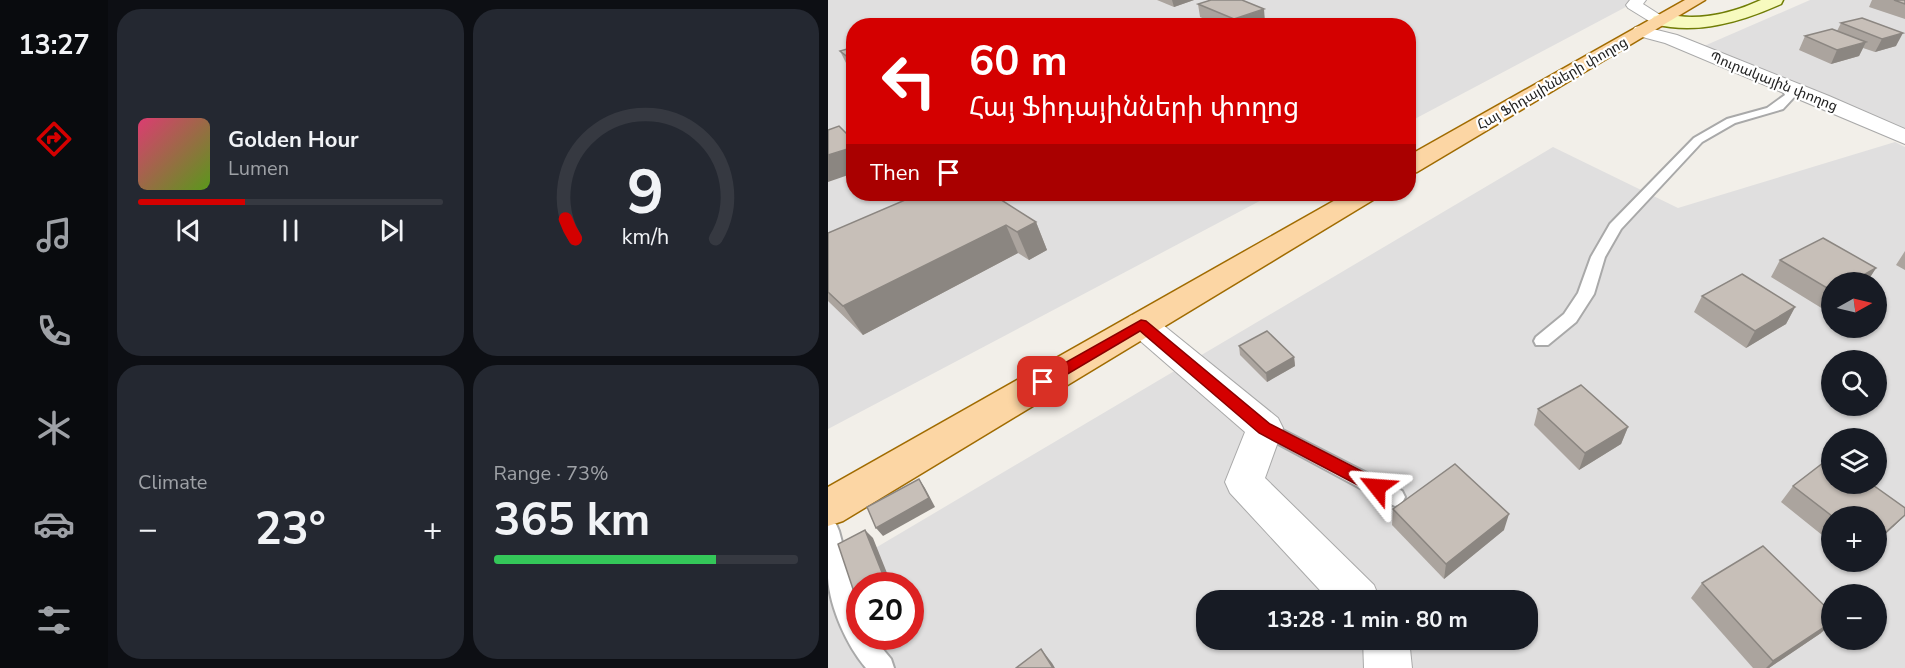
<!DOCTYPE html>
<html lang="en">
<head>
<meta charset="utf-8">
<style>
  :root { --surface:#171b24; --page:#242831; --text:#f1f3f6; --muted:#9ea1a6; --line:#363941; --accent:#d40000 }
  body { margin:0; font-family:"Nunito Sans","Noto Sans Armenian",sans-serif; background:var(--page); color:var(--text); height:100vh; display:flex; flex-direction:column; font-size:22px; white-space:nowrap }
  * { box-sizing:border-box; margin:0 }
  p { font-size:20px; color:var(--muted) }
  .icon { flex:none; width:33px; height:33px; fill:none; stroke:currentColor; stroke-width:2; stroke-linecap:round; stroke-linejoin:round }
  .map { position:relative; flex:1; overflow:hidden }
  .details { display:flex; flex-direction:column; gap:9px; padding:9px; background:#0d0f14; width:720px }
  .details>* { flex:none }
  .guide { position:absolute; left:18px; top:18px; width:570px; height:183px; border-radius:24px; box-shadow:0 2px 4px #0004; background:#d40000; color:#fff; overflow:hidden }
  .needle { width:39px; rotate:82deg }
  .controls { position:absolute; left:993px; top:272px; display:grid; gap:12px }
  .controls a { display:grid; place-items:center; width:66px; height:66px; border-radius:50%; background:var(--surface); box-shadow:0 2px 4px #0004; font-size:30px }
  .speed { position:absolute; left:18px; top:572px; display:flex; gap:12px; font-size:30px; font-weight:700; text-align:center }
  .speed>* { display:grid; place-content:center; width:78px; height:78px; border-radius:50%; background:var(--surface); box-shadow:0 2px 4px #0004; line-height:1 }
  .speed .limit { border:9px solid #d22; background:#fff; color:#111 }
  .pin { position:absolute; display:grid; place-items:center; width:51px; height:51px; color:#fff; margin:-26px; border-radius:12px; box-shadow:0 3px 9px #0006 }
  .me { position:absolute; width:66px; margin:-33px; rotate:298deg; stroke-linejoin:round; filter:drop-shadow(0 0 4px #0008) }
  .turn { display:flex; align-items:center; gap:21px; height:126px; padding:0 24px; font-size:27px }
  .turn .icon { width:78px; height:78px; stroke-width:2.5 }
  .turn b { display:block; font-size:42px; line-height:51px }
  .then { display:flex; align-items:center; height:57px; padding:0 24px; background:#0003; gap:12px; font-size:22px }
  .big { font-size:45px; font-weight:700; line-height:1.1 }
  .details .tile { flex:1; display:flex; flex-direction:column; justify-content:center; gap:9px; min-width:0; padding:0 21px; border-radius:24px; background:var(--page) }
  .details .dial { align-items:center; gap:0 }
  .dial svg { height:156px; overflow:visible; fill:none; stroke:var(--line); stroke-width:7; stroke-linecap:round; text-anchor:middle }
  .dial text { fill:var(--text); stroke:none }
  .song { display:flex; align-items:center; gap:18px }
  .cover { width:72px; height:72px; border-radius:9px; background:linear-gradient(135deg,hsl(340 70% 55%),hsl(90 70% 35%)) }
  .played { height:6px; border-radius:3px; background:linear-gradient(90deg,var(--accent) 35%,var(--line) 35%) }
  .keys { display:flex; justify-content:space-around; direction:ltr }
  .heat { display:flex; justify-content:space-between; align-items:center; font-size:33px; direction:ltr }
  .charge { height:9px; border-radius:4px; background:linear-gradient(90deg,#34c759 73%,var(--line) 0) }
  .details .tiles { flex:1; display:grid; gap:9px; grid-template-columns:repeat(2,1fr) }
  .trip { position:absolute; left:368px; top:590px; width:342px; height:60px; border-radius:24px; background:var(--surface); box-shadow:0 2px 4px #0004; font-weight:700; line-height:60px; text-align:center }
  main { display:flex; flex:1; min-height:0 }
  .dock { display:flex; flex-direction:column; width:108px; justify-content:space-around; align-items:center; background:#090b0e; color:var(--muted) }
  .dock .icon { width:42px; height:42px }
  .dock .selected { color:var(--accent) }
  .dock b { font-size:27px; color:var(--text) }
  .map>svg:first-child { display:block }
  .residential { fill:#e0dfdf; fill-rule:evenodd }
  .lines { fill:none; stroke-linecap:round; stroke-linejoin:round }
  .lane-casing { stroke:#a9a9a9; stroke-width:4 }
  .street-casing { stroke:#a9a9a9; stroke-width:2 }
  .secondary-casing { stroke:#707d05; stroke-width:3 }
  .primary-casing { stroke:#a06b00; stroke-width:3 }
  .lane { fill:#fff; fill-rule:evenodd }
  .street { fill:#fff; fill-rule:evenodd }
  .secondary { fill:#f7fabf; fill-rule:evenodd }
  .primary { fill:#fcd6a4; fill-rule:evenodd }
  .wall { fill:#aba49e }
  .shaded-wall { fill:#8b8681 }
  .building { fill:#c7bfb8; stroke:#8b8681; stroke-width:1.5 }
  .route { fill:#d40000; stroke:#8a0000; stroke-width:1.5 }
  .labels { text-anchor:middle; stroke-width:4.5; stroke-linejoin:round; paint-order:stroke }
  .far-street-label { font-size:14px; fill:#222; stroke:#fff }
</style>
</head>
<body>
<main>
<nav class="dock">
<b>13:27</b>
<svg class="icon selected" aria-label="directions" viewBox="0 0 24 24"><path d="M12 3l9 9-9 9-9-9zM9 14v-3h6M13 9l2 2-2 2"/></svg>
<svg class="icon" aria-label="music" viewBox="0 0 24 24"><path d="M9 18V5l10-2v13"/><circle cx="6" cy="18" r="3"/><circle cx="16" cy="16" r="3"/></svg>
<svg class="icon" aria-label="phone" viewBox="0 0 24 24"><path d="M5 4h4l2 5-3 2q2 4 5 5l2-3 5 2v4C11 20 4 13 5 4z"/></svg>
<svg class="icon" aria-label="climate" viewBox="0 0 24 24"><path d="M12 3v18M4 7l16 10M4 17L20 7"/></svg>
<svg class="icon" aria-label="car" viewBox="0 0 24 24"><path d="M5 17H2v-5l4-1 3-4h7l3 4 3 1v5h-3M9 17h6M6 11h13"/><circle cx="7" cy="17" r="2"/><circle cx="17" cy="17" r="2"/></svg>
<svg class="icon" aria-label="filters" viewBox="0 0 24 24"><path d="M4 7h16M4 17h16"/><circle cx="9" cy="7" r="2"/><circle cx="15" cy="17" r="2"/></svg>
</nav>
<section class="details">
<div class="tiles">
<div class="tile">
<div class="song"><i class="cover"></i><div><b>Golden Hour</b><p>Lumen</p></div></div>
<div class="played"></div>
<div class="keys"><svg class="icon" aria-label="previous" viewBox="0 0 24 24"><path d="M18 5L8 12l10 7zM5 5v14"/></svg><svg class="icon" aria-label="pause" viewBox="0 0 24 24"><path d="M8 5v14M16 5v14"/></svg><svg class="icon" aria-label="next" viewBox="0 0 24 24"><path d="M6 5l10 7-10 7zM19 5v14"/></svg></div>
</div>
<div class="tile dial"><svg viewBox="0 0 100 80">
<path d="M14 69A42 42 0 1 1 86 69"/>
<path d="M14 69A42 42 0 0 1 9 59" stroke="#d40000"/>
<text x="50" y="56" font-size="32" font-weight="700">9</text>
<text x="50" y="72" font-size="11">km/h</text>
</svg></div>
<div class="tile"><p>Climate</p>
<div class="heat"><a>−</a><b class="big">23°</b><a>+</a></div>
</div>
<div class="tile"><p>Range · 73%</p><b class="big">365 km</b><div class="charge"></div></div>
</div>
</section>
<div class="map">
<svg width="1077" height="668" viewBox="0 0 1077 668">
  <rect width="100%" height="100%" fill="#f2efe9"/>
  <g class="residential">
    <path d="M0 0H811L581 122 580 26H26V194H445L0 429Z"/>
    <path d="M982 0H1077V130L876 46Z"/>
    <path d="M1067 142 1077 147V668H0V576L725 147 850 208ZM1004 282H1048V327H1004ZM1004 360H1048V405H1004ZM1004 438H1048V483H1004ZM1004 516H1048V561H1004ZM32 585H82V636H32ZM1004 594H1048V639H1004ZM378 600H699V639H378Z"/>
  </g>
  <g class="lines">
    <defs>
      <g id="lane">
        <path d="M958 83 962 84 968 95 955 109 907 123 874 142 793 229 777 257 766 294 748 322 720 345H708L706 341 708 337 736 314 750 293 763 257 782 224 866 138 899 119 939 108 957 95 953 86Z"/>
        <path d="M437 421 574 491 577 497 574 503 567 506 560 503 430 433 428 428 430 423Z"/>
        <path d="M0 521 8 524 11 531 32 610V636H44L63 659 66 668H38C19 646 2 608 0 578 0 559 0 540 0 521Z"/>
      </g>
      <g id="street">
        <path d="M802 0H818L815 4 840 20 838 24H826L800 8 798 5Z"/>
        <path d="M813 26 849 35 1001 96 1077 129V144L837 43 807 35 804 31 807 27Z"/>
        <path d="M313 313 324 316 450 418 455 428 437 478 546 585 552 600H501L402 493 397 482 417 432 302 332 297 324 302 316Z"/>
        <path d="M535 639H581L584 668H536Z"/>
      </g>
      <path id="secondary" d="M933 0H955L953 4C913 22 869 35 826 24L823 20 826 16C838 13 851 17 864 17 888 17 911 10 933 0Z"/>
      <g id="primary">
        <path d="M857 0H877L589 172 580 174V156Z"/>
        <path d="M518 194H549L545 200 15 521 0 526V487Z"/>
      </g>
    </defs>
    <use href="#lane" class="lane-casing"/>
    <use href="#street" class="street-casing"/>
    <use href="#secondary" class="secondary-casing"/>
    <use href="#primary" class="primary-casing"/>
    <use href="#lane" class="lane"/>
    <use href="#street" class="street"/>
    <use href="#secondary" class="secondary"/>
    <use href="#primary" class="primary"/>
  </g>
  <g class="wall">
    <path d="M329 0H366L346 7Z"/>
    <path d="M1044 0H1077V19L1041 7Z"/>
    <path d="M370 4 437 22 427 26H392L372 17Z"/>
    <path d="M1034 18 1068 46 1047 52 1035 48 1031 56 1003 64 971 50 977 36 1009 31 1013 23Z"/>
    <path d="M26 47V70L19 65 12 51Z"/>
    <path d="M208 222 219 250 201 260 190 253 35 335 0 301V233Z"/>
    <path d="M1077 251V270L1068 265Z"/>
    <path d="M952 260 1048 268 1039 282H1004V304L995 309 943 277Z"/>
    <path d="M874 296 967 307 958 324 918 348 866 312Z"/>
    <path d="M411 346 466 357 467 366 439 382 412 355Z"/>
    <path d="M710 409 800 427 793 444 751 470 706 425Z"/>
    <path d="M965 486 1077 515 1065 527 1004 516V543L953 502Z"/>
    <path d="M565 509 676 530 616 579 564 525Z"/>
    <path d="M874 583 993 633 941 668H925L863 598Z"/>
  </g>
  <g class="shaded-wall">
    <path d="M344 0H366L346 7Z"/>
    <path d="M436 9 437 22 427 26H406V19Z"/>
    <path d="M1075 33 1068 46 1047 52 1054 39Z"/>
    <path d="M1038 42 1031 56 1003 64 1009 50Z"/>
    <path d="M26 147V173L0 182V155Z"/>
    <path d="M208 222 219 250 201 260 189 232Z"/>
    <path d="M178 225 190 253 35 335 15 306Z"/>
    <path d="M1048 268 1039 282H1023Z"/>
    <path d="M1004 295V304L995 309Z"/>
    <path d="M967 307 958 324 918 348 927 331Z"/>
    <path d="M466 357 467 366 439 382 438 373Z"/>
    <path d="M800 427 793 444 751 470 757 453Z"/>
    <path d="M91 479 97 488 107 507 55 536 48 528Z"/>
    <path d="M681 514 676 530 616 579 618 564Z"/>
    <path d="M1077 515 1065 527 1048 543V541Z"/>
    <path d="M37 530 45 538 63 583 59 585H38Z"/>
    <path d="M32 589V596L26 592Z"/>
    <path d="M1004 622V623L993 633 941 668H938L945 661Z"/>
    <path d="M213 649 224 663 227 668H225Z"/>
  </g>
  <g class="building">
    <path d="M383 0H414L436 9 406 19 370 4Z"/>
    <path d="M1066 0H1077V4Z"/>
    <path d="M1034 18 1075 33 1054 39 1013 23Z"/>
    <path d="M1004 29 1038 42 1009 50 977 36Z"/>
    <path d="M26 47V62L12 51Z"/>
    <path d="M11 126 26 141V147L0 155V130Z"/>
    <path d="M91 194H164L208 222 189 232 178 225 15 306 0 292V233Z"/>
    <path d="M995 238 1048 268 1023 282H1004V291L952 260Z"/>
    <path d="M914 274 967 307 927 331 874 296Z"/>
    <path d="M439 331 466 357 438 373 411 346Z"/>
    <path d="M753 385 800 427 757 453 710 409Z"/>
    <path d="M1004 456V483H1042L1077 508V515L1048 541V516H1004L965 486Z"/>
    <path d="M627 464 681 514 618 564 565 509Z"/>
    <path d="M91 479 101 498 48 528 39 507Z"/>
    <path d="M37 530 55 575 38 585H32V589L26 592 10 544Z"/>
    <path d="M935 546 1004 613V622L945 661 874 583Z"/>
    <path d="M213 649 225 668H188Z"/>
  </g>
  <path class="route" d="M313 320 318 321 442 424 555 482 557 487 555 492 549 494 543 492 431 433 312 331 221 385H210L208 382 210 378Z"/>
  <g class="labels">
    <g class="far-street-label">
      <text transform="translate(946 81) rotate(22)" y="5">Պուրակային փողոց</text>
      <text transform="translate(724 83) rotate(-30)" y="5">Հայ Ֆիդայինների փողոց</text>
    </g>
  </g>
</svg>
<div class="controls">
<a><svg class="needle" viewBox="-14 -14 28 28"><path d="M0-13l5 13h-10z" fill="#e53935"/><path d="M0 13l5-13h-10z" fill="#9ea1a6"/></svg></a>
<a><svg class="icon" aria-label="search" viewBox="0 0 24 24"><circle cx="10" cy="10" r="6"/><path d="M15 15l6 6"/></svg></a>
<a><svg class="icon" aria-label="layers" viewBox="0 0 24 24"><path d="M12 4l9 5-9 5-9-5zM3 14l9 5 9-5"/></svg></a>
<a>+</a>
<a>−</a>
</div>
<div class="speed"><div class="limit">20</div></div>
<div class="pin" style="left:215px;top:382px;background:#d93025"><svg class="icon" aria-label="arrive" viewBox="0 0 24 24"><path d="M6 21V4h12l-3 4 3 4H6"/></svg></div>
<svg class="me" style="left:549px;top:487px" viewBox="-20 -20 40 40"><path d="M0-17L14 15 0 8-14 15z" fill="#d40000" stroke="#fff" stroke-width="4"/></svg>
<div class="trip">13:28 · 1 min · 80 m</div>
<div class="guide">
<div class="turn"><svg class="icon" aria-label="left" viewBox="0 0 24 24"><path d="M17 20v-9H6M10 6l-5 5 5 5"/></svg><div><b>60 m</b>Հայ Ֆիդայինների փողոց</div></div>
<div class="then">Then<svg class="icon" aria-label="arrive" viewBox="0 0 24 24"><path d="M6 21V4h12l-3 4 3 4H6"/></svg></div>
</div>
</div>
</main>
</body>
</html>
